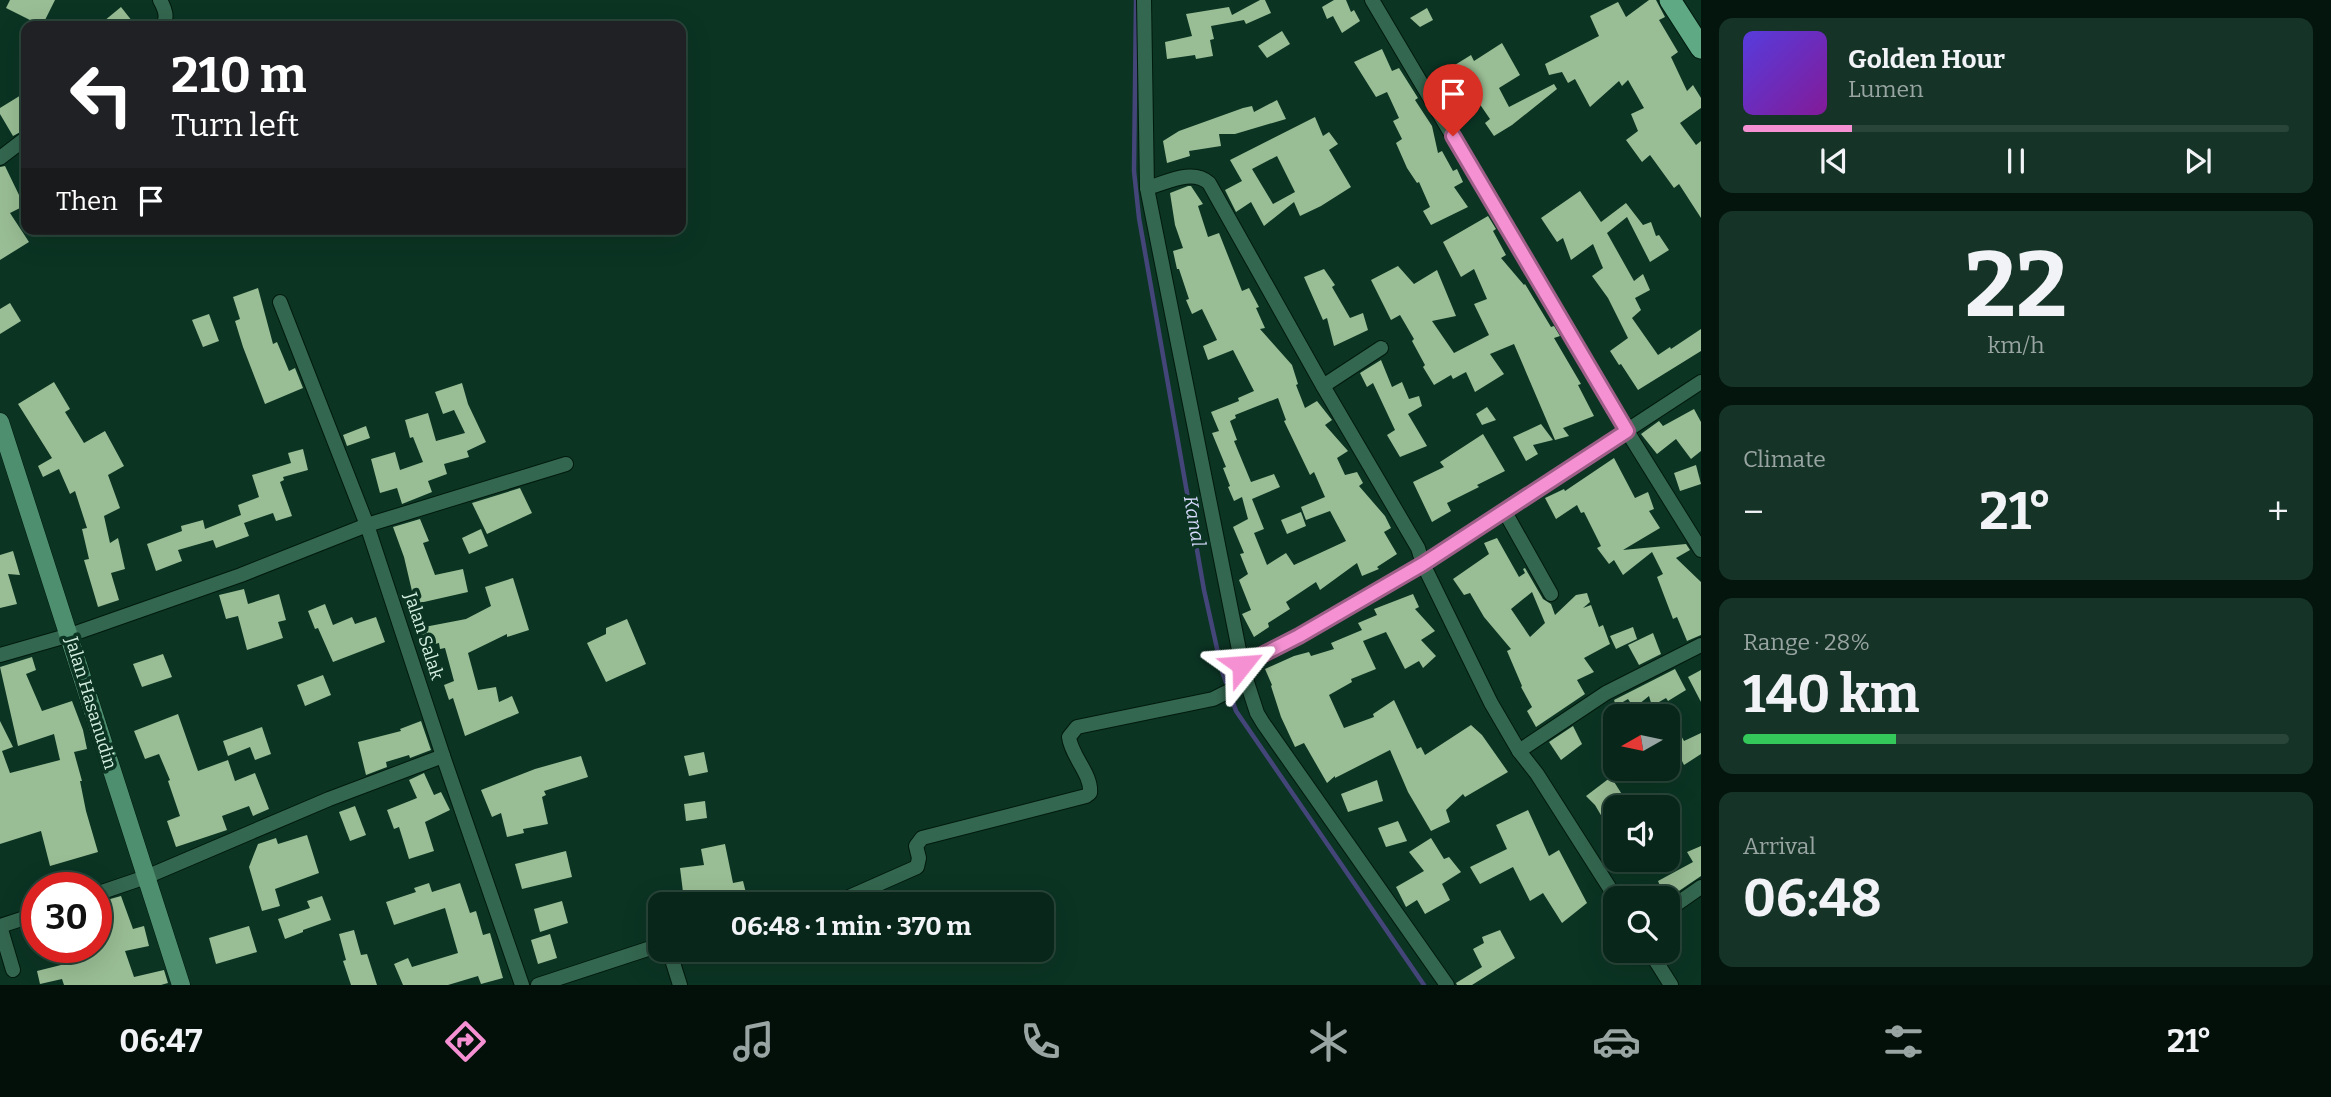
<!DOCTYPE html>
<html lang="en">
<head>
<meta charset="utf-8">
<style>
  :root { --surface:#08271a; --page:#163327; --text:#f1f3f6; --muted:#98a5a2; --line:#294439; --accent:#f591d2 }
  body { margin:0; font-family:Bitter,serif; background:var(--page); color:var(--text); height:100vh; display:flex; flex-direction:column; font-size:26px; white-space:nowrap }
  * { box-sizing:border-box; margin:0 }
  p { font-size:23px; color:var(--muted) }
  .icon { flex:none; width:38px; height:38px; fill:none; stroke:currentColor; stroke-width:2; stroke-linecap:round; stroke-linejoin:round }
  .map { position:relative; flex:1; overflow:hidden }
  .side { display:flex; flex-direction:column; gap:18px; padding:18px; background:#04150e; width:630px }
  .side>* { flex:none }
  .hud { position:absolute; left:21px; top:21px; width:665px; height:214px; border-radius:14px; box-shadow:0 7px 28px #0002,0 0 0 2px var(--line); background:#202124; color:#fff; overflow:hidden }
  .needle { width:46px; rotate:261deg }
  .controls { position:absolute; left:1603px; top:704px; display:grid; gap:14px }
  .controls a { display:grid; place-items:center; width:77px; height:77px; border-radius:14px; background:var(--surface); box-shadow:0 7px 28px #0002,0 0 0 2px var(--line); font-size:35px }
  .speed { position:absolute; left:21px; top:872px; display:flex; gap:14px; font-size:35px; font-weight:700; text-align:center }
  .speed>* { display:grid; place-content:center; width:91px; height:91px; border-radius:50%; background:var(--surface); box-shadow:0 7px 28px #0002,0 0 0 2px var(--line); line-height:1 }
  .speed .limit { border:10px solid #d22; background:#fff; color:#111 }
  .pin { position:absolute; display:grid; place-items:center; width:60px; height:60px; color:#fff; margin:-72px -30px; border-radius:50% 50% 50% 0; rotate:-45deg; box-shadow:0 0 7px #0007 }
  .pin .icon { rotate:45deg }
  .me { position:absolute; width:77px; margin:-38px; rotate:62deg; stroke-linejoin:round; filter:drop-shadow(0 0 5px #0008) }
  .turn { display:flex; align-items:center; gap:24px; height:147px; padding:0 35px; font-size:32px }
  .turn .icon { width:91px; height:91px; stroke-width:2.5 }
  .turn b { display:block; font-size:49px; line-height:60px }
  .then { display:flex; align-items:center; height:66px; padding:0 35px; background:#0003; gap:14px; font-size:26px }
  .big { font-size:52px; font-weight:700; line-height:1.1 }
  .side .card { flex:1; display:flex; flex-direction:column; justify-content:center; gap:10px; min-width:0; padding:0 24px; border-radius:14px; background:var(--page) }
  .side .dial { align-items:center; gap:0 }
  .dial b { font-size:91px; line-height:1 }
  .song { display:flex; align-items:center; gap:21px }
  .cover { width:84px; height:84px; border-radius:10px; background:linear-gradient(135deg,hsl(250 70% 55%),hsl(290 70% 35%)) }
  .played { height:7px; border-radius:4px; background:linear-gradient(90deg,var(--accent) 20%,var(--line) 20%) }
  .keys { display:flex; justify-content:space-around; direction:ltr }
  .heat { display:flex; justify-content:space-between; align-items:center; font-size:38px; direction:ltr }
  .charge { height:10px; border-radius:5px; background:linear-gradient(90deg,#34c759 28%,var(--line) 0) }
  .trip { position:absolute; left:648px; top:892px; width:406px; height:70px; border-radius:14px; background:var(--surface); box-shadow:0 7px 28px #0002,0 0 0 2px var(--line); font-weight:700; line-height:70px; text-align:center }
  .tabs { display:flex; height:112px; justify-content:space-around; align-items:center; background:#03100a; color:var(--muted) }
  .tabs .icon { width:49px; height:49px }
  .tabs .active { color:var(--accent) }
  .tabs b { font-size:32px; color:var(--text) }
  main { display:flex; flex:1; min-height:0 }
  .map>svg:first-child { display:block }
  .lines { fill:none; stroke-linecap:round; stroke-linejoin:round }
  .stream { stroke:#444579; stroke-width:4.5 }
  .building { fill:#99bd94; fill-rule:evenodd }
  .minor-casing { stroke:#001a0e; stroke-width:16 }
  .major-casing { stroke:#001a0e; stroke-width:19 }
  .highway-casing { stroke:#001a0e; stroke-width:23 }
  .minor { stroke:#34674f; stroke-width:14 }
  .major { stroke:#4e8f6f; stroke-width:18 }
  .highway { stroke:#5fa985; stroke-width:21 }
  .route-casing { stroke:#9f5e88; stroke-width:18 }
  .route { stroke:#f591d2; stroke-width:12 }
  .labels { text-anchor:middle; stroke-width:7; stroke-linejoin:round; paint-order:stroke }
  .street-label { font-size:18px; fill:#d4efe0; stroke:#0b3423 }
  .water-label { font-size:19px; font-style:italic; fill:#daddff; stroke:#0b3423 }
</style>
</head>
<body>
<main>
<div class="map">
<svg width="1701" height="985" viewBox="0 0 1701 985">
  <rect width="100%" height="100%" fill="#0b3423"/>
  <g class="lines">
    <path class="stream" d="M1136 0 1134 171 1139 218 1204 590 1222 671 1236 711 1424 985"/>
  </g>
  <g class="building">
    <path d="M10 0H55L42 26 6 8Z"/>
    <path d="M1260 0H1265L1271 13 1246 24 1244 20 1211 26 1214 39 1210 40 1213 56 1196 59 1195 55 1167 59 1165 42 1192 36 1186 14 1229 7 1232 15Z"/>
    <path d="M1334 0H1346L1351 12 1354 10 1360 21 1342 33 1333 16 1327 19 1322 7Z"/>
    <path d="M1649 0H1656L1665 17 1659 20 1678 52 1671 57 1687 91 1693 85 1701 98V108L1680 123 1696 145 1701 141V218L1679 184 1674 188 1650 155 1642 162 1626 140 1638 131 1631 114 1644 108 1628 80 1622 86 1619 81 1590 107 1575 79 1568 83 1562 72 1549 75 1545 64 1599 36 1590 16 1618 2 1626 17Z"/>
    <path d="M121 7 136 26H98Z"/>
    <path d="M1427 8 1433 20 1420 27 1410 18Z"/>
    <path d="M1282 31 1290 44 1267 58 1258 46Z"/>
    <path d="M1502 43 1520 75 1499 88 1509 107 1554 84 1557 89 1512 125 1494 136 1485 123 1490 119 1479 103 1481 102 1465 78 1459 81 1450 68 1471 55 1474 61Z"/>
    <path d="M1382 49 1392 71 1399 68 1418 98 1415 100 1432 126 1438 153 1442 151 1453 171 1457 169 1463 182 1454 187 1468 207 1431 225 1423 211 1430 207 1419 182 1417 183 1407 168 1396 143 1402 139 1393 121 1399 118 1387 92 1376 97 1354 62Z"/>
    <path d="M26 92V129L13 136 0 114V108Z"/>
    <path d="M1277 100 1286 119 1235 134H1219L1221 146 1189 151 1190 156 1167 163 1163 141 1179 131 1243 108 1252 106 1254 112Z"/>
    <path d="M1315 117 1323 136 1329 132 1338 144 1329 150 1351 187 1321 206 1300 216 1294 202 1264 226 1251 202 1236 212 1225 190 1242 181 1230 160ZM1277 156 1295 192 1273 204 1252 169Z"/>
    <path d="M5 166 19 195 26 192V205L10 213 29 242 0 260V167Z"/>
    <path d="M1188 186H1191L1203 204 1198 206 1208 237 1219 233 1242 291 1249 288 1259 307 1256 308 1265 328 1260 329 1292 365 1298 384 1296 385 1305 408 1317 401 1332 420 1325 425 1348 451 1337 458 1345 475 1357 472 1363 483 1359 486 1385 516 1391 528 1384 532 1397 554 1377 567 1379 569 1362 576 1357 563 1320 590 1316 582 1286 602 1290 609 1268 623 1269 627 1254 637 1242 614 1251 610 1239 580 1248 574 1240 554 1244 553 1233 527 1248 519 1242 497 1234 501 1228 487 1230 486 1223 468 1226 467 1212 433 1219 431 1211 412 1239 401 1238 398 1254 391 1233 350 1208 360 1203 346 1217 340 1202 309 1192 314 1186 300 1189 299 1179 269H1177L1173 251 1183 248 1175 225 1170 193ZM1278 398 1286 420 1284 421 1310 475 1314 472 1325 497 1301 507 1306 520 1330 511 1346 541 1294 565 1286 553 1267 565 1254 533 1264 529 1252 499 1280 487 1274 474 1251 482 1234 441 1237 440 1230 421 1236 418 1235 415Z"/>
    <path d="M1580 191 1601 222 1626 203 1643 225 1651 222 1656 236 1659 235 1669 250 1650 262 1627 217 1607 233 1634 281 1643 274 1650 290 1635 298 1641 310 1632 318 1658 355 1670 347 1671 349 1701 329V351L1638 390 1621 364 1619 365 1610 351 1628 338 1608 298 1592 276 1603 268 1593 244 1571 260 1563 238 1557 242 1541 218Z"/>
    <path d="M1488 216 1496 229 1493 231 1506 255 1501 258 1524 285 1525 284 1551 327 1554 326 1560 336 1554 338 1581 384 1578 385 1594 416 1563 428 1569 436 1555 440 1514 344 1490 354 1504 374 1475 392 1466 372 1453 379 1451 375 1434 385 1423 367 1425 365 1412 341 1414 339 1400 315 1391 320 1371 280 1398 266 1414 284 1437 270 1456 316 1432 321 1454 353 1489 335 1474 304 1487 299 1474 269 1461 277 1443 242Z"/>
    <path d="M1324 269 1335 285 1332 287 1350 318 1363 313 1368 330 1334 346 1327 318 1323 320 1304 277Z"/>
    <path d="M258 288 273 344 277 342 289 371 295 368 303 388 265 404 243 347 235 321 240 319 233 297Z"/>
    <path d="M10 303 21 321 0 334V309Z"/>
    <path d="M209 314 219 341 203 347 192 320Z"/>
    <path d="M1381 360 1392 387 1402 382 1409 399 1419 396 1422 406 1408 414 1427 446 1400 457 1387 435 1395 430 1373 383 1367 387 1360 373Z"/>
    <path d="M54 382 70 409 65 412 84 443 105 431 124 466 108 475 120 508 104 516 110 543 118 538 125 569 111 573 119 600 98 607 84 560 89 559 82 529 87 528 75 491 70 494 59 469 43 477 38 466 52 458 18 404Z"/>
    <path d="M462 383 468 404 486 442 467 451 469 457 444 464 447 474 428 481 432 492 402 504 397 488 380 493 371 459 395 452 400 470 423 462 413 437 410 438 405 420 428 413 436 441 465 433 454 410 443 414 435 392Z"/>
    <path d="M1487 407 1496 420 1482 425 1476 414Z"/>
    <path d="M1694 409 1701 422V451L1691 459 1676 439 1657 454 1641 434 1659 421 1663 426Z"/>
    <path d="M1541 424 1553 440 1533 445 1538 454 1526 461 1513 437Z"/>
    <path d="M366 426 370 438 347 446 343 435Z"/>
    <path d="M1483 434 1505 471 1477 485 1479 487 1447 503 1451 511 1432 522 1413 482 1444 467 1440 462Z"/>
    <path d="M303 449 308 470 283 477 284 480 280 482 292 516 276 521 273 513 244 523 249 536 216 548 213 540 178 550 182 561 156 571 147 544 182 531 181 526 203 520 205 529 241 515 238 505 259 497 252 475 291 463 288 453Z"/>
    <path d="M1614 458 1635 498 1648 492 1654 509 1649 511 1660 528 1623 550 1686 544 1690 550 1676 558 1701 582V635L1687 641 1677 617 1673 619 1657 577 1663 574 1652 552 1623 575 1614 560 1609 564 1597 548 1601 546 1584 512 1581 513 1577 505 1556 519 1545 498 1564 489 1565 491Z"/>
    <path d="M1696 465 1701 484 1680 491 1674 473Z"/>
    <path d="M520 488 532 513 487 534 472 503Z"/>
    <path d="M1301 512 1306 526 1287 534 1281 520Z"/>
    <path d="M420 519 429 541 423 543 435 575 463 569 468 592 415 604 404 557 393 527Z"/>
    <path d="M481 529 488 546 469 554 462 538Z"/>
    <path d="M1497 538 1519 577 1525 573 1523 569 1525 568 1543 599 1551 604 1555 615 1576 595 1587 593 1590 602 1583 608 1591 605 1599 627 1603 625 1610 644 1584 658 1594 672 1577 680 1585 694 1536 727 1527 711 1532 707 1521 687 1522 686 1507 651 1511 649 1484 617 1470 593 1464 595 1453 579 1489 554 1484 543ZM1532 592 1545 623 1530 637 1511 609Z"/>
    <path d="M13 551 20 575 8 574 17 604 0 608V555Z"/>
    <path d="M513 578 529 630 507 637V634L468 653 478 690 496 687 499 702 512 696 519 713 465 736 453 698 449 700 444 685 454 681 445 648 440 649 439 643 420 648 414 629 466 619 491 606 485 587Z"/>
    <path d="M244 589 248 604 279 594 286 620 278 622 283 638 247 650 238 616 226 619 219 595Z"/>
    <path d="M1413 594 1419 607 1415 609 1435 631 1421 640 1436 656 1423 668 1419 661 1405 669 1386 632 1363 641 1376 669 1351 679 1352 682 1329 695 1344 728 1374 717 1373 714 1394 700 1417 749 1421 747 1425 755 1471 725 1482 735 1508 772 1465 797 1463 794 1446 810 1450 822 1431 831 1408 792 1390 750 1335 778V776L1327 783 1304 743 1295 747 1281 717 1271 686 1272 685 1265 669 1294 656 1309 652 1311 656 1334 649 1331 643 1362 630 1358 623 1377 615 1374 609Z"/>
    <path d="M325 604 333 625 352 617 355 624 376 617 385 642 333 662 318 628 315 629 308 611Z"/>
    <path d="M627 619 646 664 606 682 587 643 606 634V628Z"/>
    <path d="M1633 627 1637 639 1616 649 1610 636Z"/>
    <path d="M1653 633 1661 654 1639 665 1628 645Z"/>
    <path d="M163 654 172 677 142 687 133 664Z"/>
    <path d="M32 657 36 670 26 674 42 711 72 701 83 730 87 749 74 752 82 781H80L86 811 98 852 50 866 41 831 0 844V721L13 747 2 751 10 773 60 760 54 734 18 746 0 667Z"/>
    <path d="M1675 669 1686 690 1668 701 1666 698 1652 706 1649 696 1634 708 1628 699 1616 706 1614 700Z"/>
    <path d="M1701 670V702L1688 677Z"/>
    <path d="M323 675 331 695 305 706 297 685Z"/>
    <path d="M178 714 198 771 228 760 235 781 255 773 269 809 253 816 249 806 222 816 227 830 176 847 167 821 180 816 168 781 170 780 159 754 145 759 134 731Z"/>
    <path d="M421 721 431 750 410 758 409 755 386 762 387 767 366 775 358 742 401 731 400 729Z"/>
    <path d="M1673 721 1684 741 1701 733V754L1684 765 1668 732V723Z"/>
    <path d="M1573 726 1582 744 1561 760 1549 742Z"/>
    <path d="M262 727 271 754 255 760 250 747 228 756 223 741Z"/>
    <path d="M704 752 708 772 689 776 684 756Z"/>
    <path d="M581 756 588 777 544 791 546 795 542 797 548 824 523 829 524 833 507 837 501 813 492 817 481 790 535 769Z"/>
    <path d="M424 773 434 795 441 792 450 810 425 822 434 851 409 859 399 827 394 829 387 810 417 798 409 780Z"/>
    <path d="M1611 777 1630 807H1615V839L1595 805 1586 796Z"/>
    <path d="M1377 780 1383 801 1348 812 1341 794Z"/>
    <path d="M705 801 707 818 686 821 684 804Z"/>
    <path d="M355 806 366 835 350 841 339 812Z"/>
    <path d="M1528 810 1549 856 1559 850 1587 903 1562 923 1543 893 1530 901 1513 867 1480 884 1470 867 1507 849 1496 825Z"/>
    <path d="M1398 821 1407 841 1386 847 1378 828Z"/>
    <path d="M307 835 319 873 275 889 280 906 262 911 249 867 258 844 276 838 278 844Z"/>
    <path d="M1431 838 1444 859 1449 857 1461 872 1442 884 1450 900 1425 914 1417 900 1406 907 1396 887 1424 871 1409 852Z"/>
    <path d="M725 844 733 883 743 881 747 897 727 901 728 905H669L667 894 683 892 680 868 704 865 701 849Z"/>
    <path d="M1701 846V876L1670 897 1665 898 1658 881 1693 862 1687 852Z"/>
    <path d="M566 851 572 877 522 889 515 864Z"/>
    <path d="M429 883 432 892 460 883 470 913 476 911 483 935 490 933 503 978 481 984 478 976 448 985H403L394 964 408 958 412 967 458 953 445 908 394 925 386 902 416 892 414 888Z"/>
    <path d="M121 896 133 929 144 926 149 946 125 951 134 977 164 970 168 983 161 985H64L62 979 40 984 37 971 77 961 73 947H96V903Z"/>
    <path d="M322 896 331 920 303 930V932L285 939 278 919 310 908 307 901Z"/>
    <path d="M562 901 568 923 540 932 534 909Z"/>
    <path d="M249 926 257 952 216 964 209 938Z"/>
    <path d="M354 930 361 955 367 954 377 985H351L343 961 346 960 339 934Z"/>
    <path d="M1500 930 1515 958 1472 985H1457L1456 983 1482 967 1473 949 1484 943 1482 937Z"/>
    <path d="M550 934 557 958 538 964 531 940Z"/>
  </g>
  <g class="lines">
    <defs>
      <g id="minor">
        <path d="M160 0C165 9 168 17 163 26"/>
        <path d="M1144 0 1147 188 1242 665 1299 636 1423 564 1701 382"/>
        <path d="M1372 0 1627 431 1701 550"/>
        <path d="M0 158 26 138"/>
        <path d="M1147 188C1166 183 1192 168 1209 183L1323 386 1418 548 1423 564 1491 703 1519 751 1537 774 1616 898"/>
        <path d="M280 302 367 525 443 756 522 985"/>
        <path d="M1323 386 1381 348"/>
        <path d="M1505 512 1551 594"/>
        <path d="M0 655 70 635 241 575 367 525 566 464"/>
        <path d="M1244 673 1257 713 1263 723 1447 985"/>
        <path d="M1519 751 1606 693 1701 645"/>
        <path d="M96 894 146 877 329 799 443 756"/>
        <path d="M831 905 917 867 919 858 916 846 922 838 1086 796 1090 793C1092 774 1071 756 1069 737L1077 727 1213 699 1247 682"/>
        <path d="M1668 910 1701 887"/>
        <path d="M669 950 680 985"/>
        <path d="M1649 950 1671 985"/>
        <path d="M13 970 0 926 37 914"/>
        <path d="M538 985 660 945"/>
      </g>
      <path id="major" d="M0 422 181 985"/>
      <path id="highway" d="M1670 0 1701 48"/>
    </defs>
    <use href="#minor" class="minor-casing"/>
    <use href="#major" class="major-casing"/>
    <use href="#highway" class="highway-casing"/>
    <use href="#minor" class="minor"/>
    <use href="#major" class="major"/>
    <use href="#highway" class="highway"/>
  </g>
  <g class="lines">
    <defs>
      <path id="route" d="M1242 665 1299 636 1423 564 1627 431 1453 136"/>
    </defs>
    <use href="#route" class="route-casing"/>
    <use href="#route" class="route"/>
  </g>
  <g class="labels">
    <g class="street-label">
      <text transform="translate(424 636) rotate(72)" y="6">Jalan Salak</text>
      <text transform="translate(91 703) rotate(73)" y="6">Jalan Hasanudin</text>
    </g>
    <g class="water-label">
      <text transform="translate(1195 521) rotate(80)" y="7">Kanal</text>
    </g>
  </g>
</svg>
<div class="controls">
<a><svg class="needle" viewBox="-14 -14 28 28"><path d="M0-13l5 13h-10z" fill="#e53935"/><path d="M0 13l5-13h-10z" fill="#98a5a2"/></svg></a>
<a><svg class="icon" aria-label="sound" viewBox="0 0 24 24"><path d="M4 9h4l5-4v14l-5-4H4zM17 9q2 3 0 6"/></svg></a>
<a><svg class="icon" aria-label="search" viewBox="0 0 24 24"><circle cx="10" cy="10" r="6"/><path d="M15 15l6 6"/></svg></a>
</div>
<div class="speed"><div class="limit">30</div></div>
<div class="pin" style="left:1453px;top:136px;background:#d93025"><svg class="icon" aria-label="arrive" viewBox="0 0 24 24"><path d="M6 21V4h12l-3 4 3 4H6"/></svg></div>
<svg class="me" style="left:1242px;top:665px" viewBox="-20 -20 40 40"><path d="M0-17L14 15 0 8-14 15z" fill="#f591d2" stroke="#fff" stroke-width="4"/></svg>
<div class="trip">06:48 · 1 min · 370 m</div>
<div class="hud">
<div class="turn"><svg class="icon" aria-label="left" viewBox="0 0 24 24"><path d="M17 20v-9H6M10 6l-5 5 5 5"/></svg><div><b>210 m</b>Turn left</div></div>
<div class="then">Then<svg class="icon" aria-label="arrive" viewBox="0 0 24 24"><path d="M6 21V4h12l-3 4 3 4H6"/></svg></div>
</div>
</div>
<section class="side">
<div class="card">
<div class="song"><i class="cover"></i><div><b>Golden Hour</b><p>Lumen</p></div></div>
<div class="played"></div>
<div class="keys"><svg class="icon" aria-label="previous" viewBox="0 0 24 24"><path d="M18 5L8 12l10 7zM5 5v14"/></svg><svg class="icon" aria-label="pause" viewBox="0 0 24 24"><path d="M8 5v14M16 5v14"/></svg><svg class="icon" aria-label="next" viewBox="0 0 24 24"><path d="M6 5l10 7-10 7zM19 5v14"/></svg></div>
</div>
<div class="card dial"><b>22</b><p>km/h</p></div>
<div class="card"><p>Climate</p>
<div class="heat"><a>−</a><b class="big">21°</b><a>+</a></div>
</div>
<div class="card"><p>Range · 28%</p><b class="big">140 km</b><div class="charge"></div></div>
<div class="card"><p>Arrival</p><b class="big">06:48</b></div>
</section>
</main>
<nav class="tabs">
<b>06:47</b>
<svg class="icon active" aria-label="directions" viewBox="0 0 24 24"><path d="M12 3l9 9-9 9-9-9zM9 14v-3h6M13 9l2 2-2 2"/></svg>
<svg class="icon" aria-label="music" viewBox="0 0 24 24"><path d="M9 18V5l10-2v13"/><circle cx="6" cy="18" r="3"/><circle cx="16" cy="16" r="3"/></svg>
<svg class="icon" aria-label="phone" viewBox="0 0 24 24"><path d="M5 4h4l2 5-3 2q2 4 5 5l2-3 5 2v4C11 20 4 13 5 4z"/></svg>
<svg class="icon" aria-label="climate" viewBox="0 0 24 24"><path d="M12 3v18M4 7l16 10M4 17L20 7"/></svg>
<svg class="icon" aria-label="car" viewBox="0 0 24 24"><path d="M5 17H2v-5l4-1 3-4h7l3 4 3 1v5h-3M9 17h6M6 11h13"/><circle cx="7" cy="17" r="2"/><circle cx="17" cy="17" r="2"/></svg>
<svg class="icon" aria-label="filters" viewBox="0 0 24 24"><path d="M4 7h16M4 17h16"/><circle cx="9" cy="7" r="2"/><circle cx="15" cy="17" r="2"/></svg>
<b>21°</b>
</nav>
</body>
</html>
